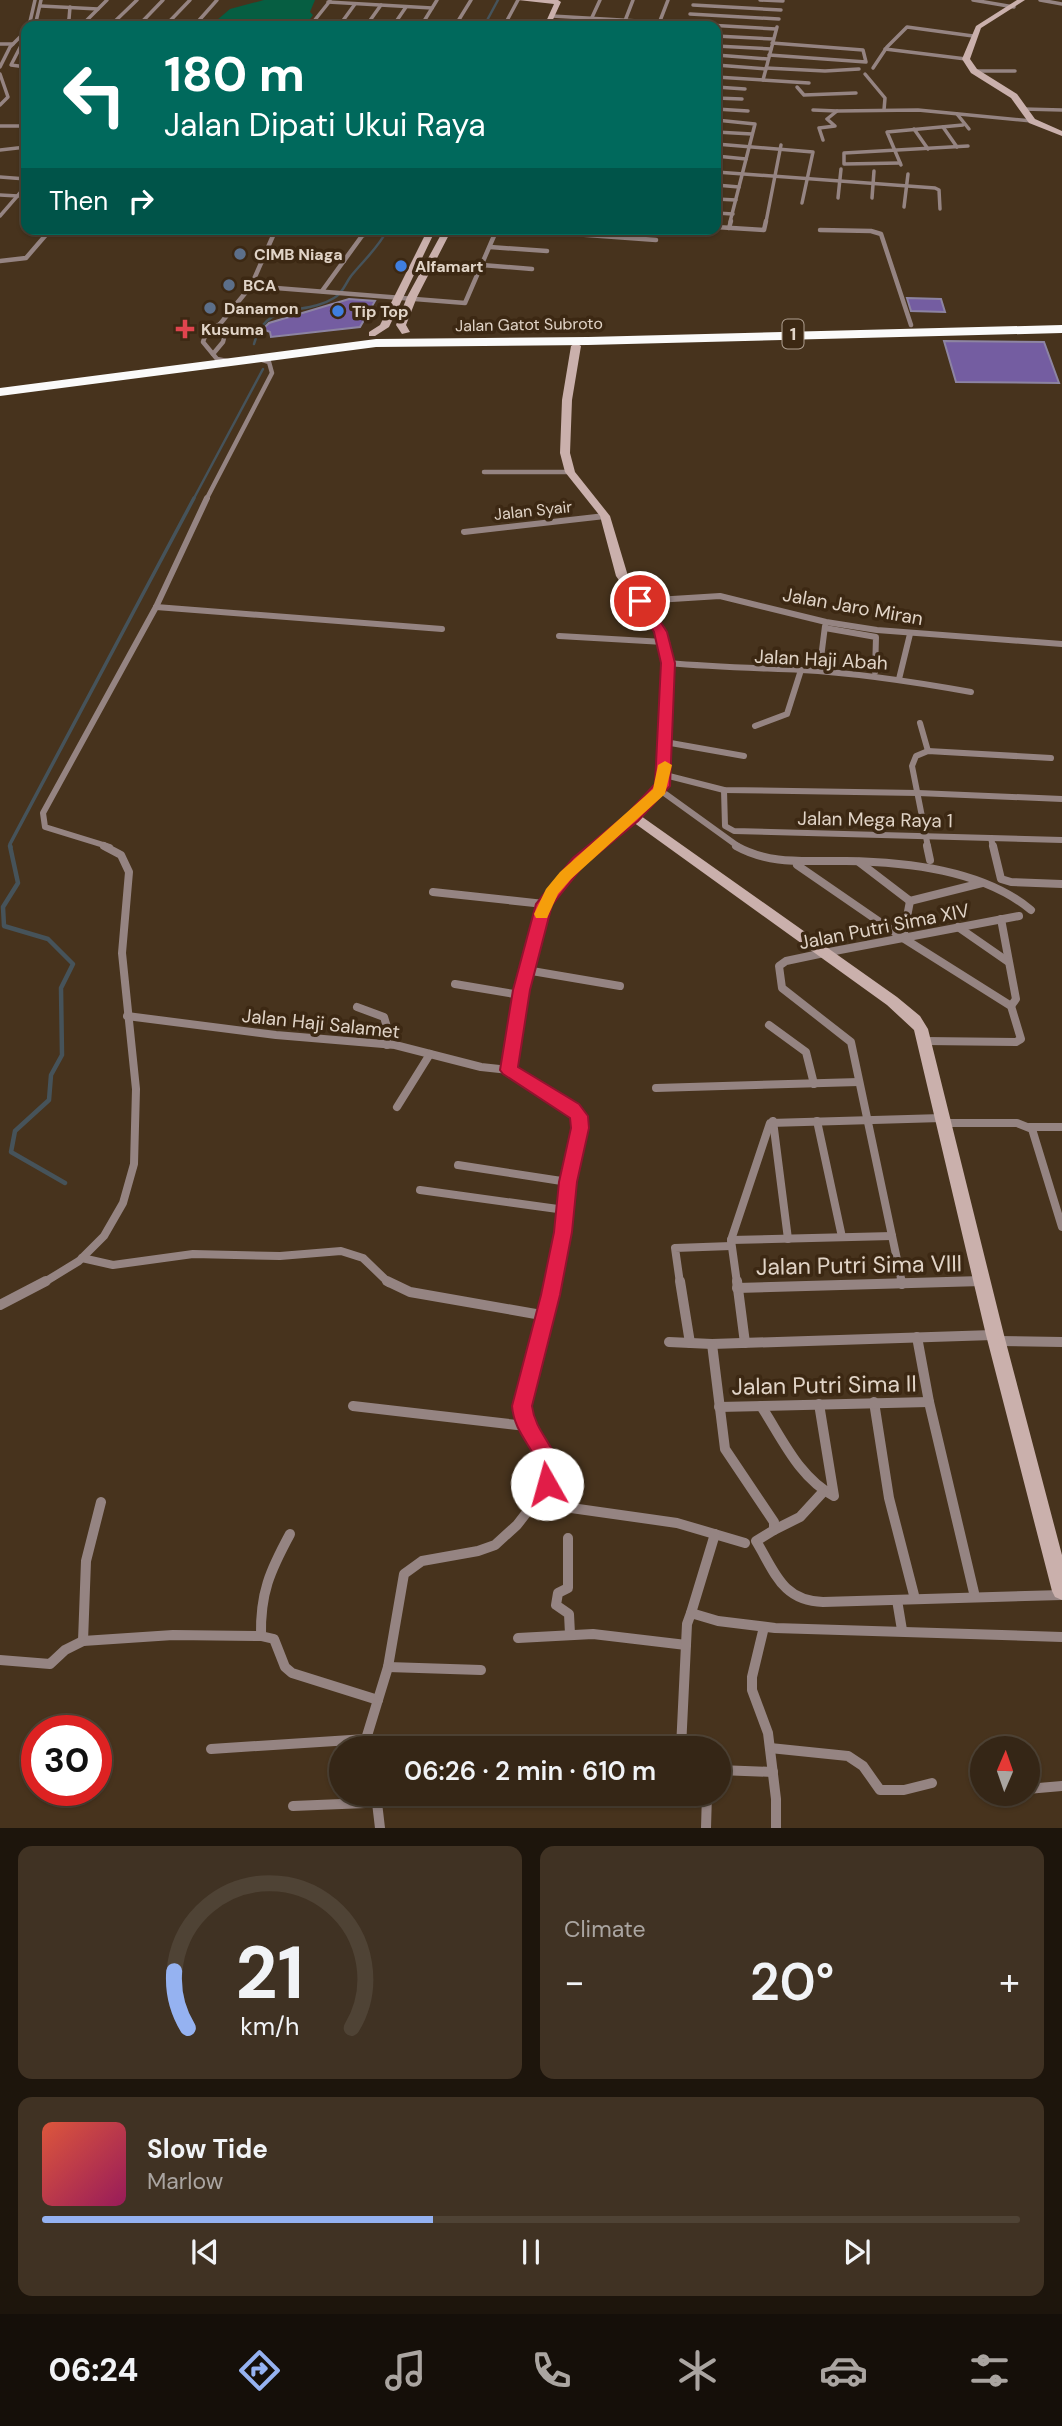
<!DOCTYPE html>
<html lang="en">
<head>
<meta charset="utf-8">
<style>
  :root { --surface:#352616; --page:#403223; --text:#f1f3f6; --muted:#aaa5a1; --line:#4f4335; --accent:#95b2f1 }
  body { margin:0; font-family:"DM Sans",sans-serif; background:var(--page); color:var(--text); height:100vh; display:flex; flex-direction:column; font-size:26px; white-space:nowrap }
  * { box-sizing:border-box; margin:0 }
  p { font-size:23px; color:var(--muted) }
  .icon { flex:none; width:38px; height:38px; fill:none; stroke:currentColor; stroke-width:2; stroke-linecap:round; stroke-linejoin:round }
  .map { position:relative; height:1828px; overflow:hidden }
  .details { display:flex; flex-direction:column; gap:18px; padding:18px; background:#1d150c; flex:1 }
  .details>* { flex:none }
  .banner { position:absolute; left:21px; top:21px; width:700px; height:214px; border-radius:14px; box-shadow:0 2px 5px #0004,0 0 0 2px var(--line); background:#00695c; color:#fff; overflow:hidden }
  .needle { width:46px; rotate:2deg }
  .buttons { position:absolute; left:970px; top:1736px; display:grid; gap:14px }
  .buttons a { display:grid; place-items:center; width:70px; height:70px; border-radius:50%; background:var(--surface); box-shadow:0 2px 5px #0004,0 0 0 2px var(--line); font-size:35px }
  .speed { position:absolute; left:21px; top:1715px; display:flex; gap:14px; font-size:35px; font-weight:700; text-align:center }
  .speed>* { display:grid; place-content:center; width:91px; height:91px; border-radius:50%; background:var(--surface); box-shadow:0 2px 5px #0004,0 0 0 2px var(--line); line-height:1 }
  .speed .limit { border:10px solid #d22; background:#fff; color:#111 }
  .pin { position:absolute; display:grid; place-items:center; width:60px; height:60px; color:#fff; margin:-30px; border:4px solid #fff; border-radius:50%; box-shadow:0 2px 7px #0007 }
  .me { position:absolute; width:77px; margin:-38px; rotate:353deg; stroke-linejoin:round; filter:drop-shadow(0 0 5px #0008) }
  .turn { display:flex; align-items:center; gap:24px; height:147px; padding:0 28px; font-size:32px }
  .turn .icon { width:91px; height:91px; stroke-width:2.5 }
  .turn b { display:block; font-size:49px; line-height:60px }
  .then { display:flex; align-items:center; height:66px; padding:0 28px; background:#0003; gap:14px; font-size:26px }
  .big { font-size:52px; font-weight:600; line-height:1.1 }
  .details .widget { flex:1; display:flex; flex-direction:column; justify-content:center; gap:10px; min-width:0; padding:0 24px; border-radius:14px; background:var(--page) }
  .details .dial { align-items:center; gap:0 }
  .dial svg { height:182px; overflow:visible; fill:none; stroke:var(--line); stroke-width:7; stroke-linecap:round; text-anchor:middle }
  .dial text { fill:var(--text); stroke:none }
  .song { display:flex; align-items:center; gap:21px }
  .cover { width:84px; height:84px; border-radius:10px; background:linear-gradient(135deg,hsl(10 70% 55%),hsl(330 70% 35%)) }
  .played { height:7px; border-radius:4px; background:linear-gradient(90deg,var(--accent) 40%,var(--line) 40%) }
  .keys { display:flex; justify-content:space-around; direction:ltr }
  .heat { display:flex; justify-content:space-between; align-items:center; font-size:38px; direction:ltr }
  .details .tiles { flex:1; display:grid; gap:18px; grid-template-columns:1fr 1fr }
  .widget:last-child { grid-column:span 2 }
  .trip { position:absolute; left:329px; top:1736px; width:402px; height:70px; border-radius:35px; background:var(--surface); box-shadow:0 2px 5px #0004,0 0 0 2px var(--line); font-weight:600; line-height:70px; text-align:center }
  .dock { display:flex; height:112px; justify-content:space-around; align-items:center; background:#150f09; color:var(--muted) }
  .dock .icon { width:49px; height:49px }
  .dock .active { color:var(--accent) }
  .dock b { font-size:32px; color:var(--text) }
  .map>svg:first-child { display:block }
  .green { fill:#065e42 }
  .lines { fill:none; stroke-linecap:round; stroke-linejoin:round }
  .stream-far2 { stroke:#46535a; stroke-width:2.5 }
  .stream-far1 { stroke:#46535a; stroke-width:3.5 }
  .stream { stroke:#46535a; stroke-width:4.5 }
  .building { fill:#745da1; stroke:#8d84a2; stroke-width:2 }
  .street-far4 { stroke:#958482; stroke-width:3.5 }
  .street-far3 { stroke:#958482; stroke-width:4.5 }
  .street-far2 { stroke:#958482; stroke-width:6 }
  .street-far1 { stroke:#958482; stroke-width:8 }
  .street { stroke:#958482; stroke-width:10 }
  .secondary { fill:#cab0ac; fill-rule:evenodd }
  .highway { fill:#fafafa; fill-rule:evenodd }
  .route { fill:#e11d48; stroke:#92132f; stroke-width:2 }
  .slow { fill:#f59e0b }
  .service-dot { fill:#5c6f8a; stroke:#3c2813; stroke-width:2.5 }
  .shop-dot { fill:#3f7fe0; stroke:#3c2813; stroke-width:2.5 }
  .health-dot { fill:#e0444e; stroke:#3c2813; stroke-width:2.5 }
  .labels { text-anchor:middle; stroke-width:7; stroke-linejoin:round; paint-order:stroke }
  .far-poi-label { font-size:16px; font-weight:bold; fill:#e1d4c7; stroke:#3c2813; text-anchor:start }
  .far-street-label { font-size:16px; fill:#e1d4c7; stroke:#3c2813 }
  .shield { fill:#3c2813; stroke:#b0a091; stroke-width:2 }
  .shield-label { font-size:18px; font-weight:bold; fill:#e1d4c7 }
  .street-label { font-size:19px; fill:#e1d4c7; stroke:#3c2813 }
  .near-street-label { font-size:23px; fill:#e1d4c7; stroke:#3c2813 }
</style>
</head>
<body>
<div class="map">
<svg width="1062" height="1828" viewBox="0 0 1062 1828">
  <rect width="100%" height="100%" fill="#47331d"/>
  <path class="green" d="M264 0H315L310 12 313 15 305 26H210L230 9Z"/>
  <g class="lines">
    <g class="stream-far2">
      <path d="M484 26 498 0"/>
      <path d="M254 344C266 299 304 317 334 298 343 293 345 284 351 276 364 260 378 248 388 229"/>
      <path d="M193 500 263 369"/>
    </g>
    <path class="stream-far1" d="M11 847 10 844 194 498"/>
    <path class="stream" d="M10 846 18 883 3 907 4 926 48 939 73 964 61 988 62 1055 51 1075 49 1100 15 1131 11 1152 65 1183"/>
  </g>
  <g class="building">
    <path d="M907 298 941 299 945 312 911 311Z"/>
    <path d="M349 299 375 301 360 327 271 337 270 332 263 329 269 323Z"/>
    <path d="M944 341 1044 342 1059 383 956 382Z"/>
  </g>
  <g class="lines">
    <g class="street-far4">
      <path d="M760 0 783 1"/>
      <path d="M973 0 1014 7"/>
      <path d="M1040 0 1062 4"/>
      <path d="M328 2 432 8"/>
      <path d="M693 5 781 10"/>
      <path d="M41 6 98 9"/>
      <path d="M690 14 779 19"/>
      <path d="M552 16 776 29"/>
      <path d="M29 26 35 0"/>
      <path d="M35 26 41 0"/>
      <path d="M64 26 69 19 70 7"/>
      <path d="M81 26 107 0"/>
      <path d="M110 26 137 0"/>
      <path d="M138 26 163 0"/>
      <path d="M165 26 190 0"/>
      <path d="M194 26 217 0"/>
      <path d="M310 26 330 1"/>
      <path d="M339 26 355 4"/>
      <path d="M366 26 381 5"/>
      <path d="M393 26 406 7"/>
      <path d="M421 26 437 0"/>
      <path d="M455 26 471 0"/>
      <path d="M504 26 518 0"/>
      <path d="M588 26 600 0"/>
      <path d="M623 26 633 0"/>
      <path d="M658 26 668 0"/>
      <path d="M26 36 11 65 26 67"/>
      <path d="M716 36 773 39"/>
      <path d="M0 44H13"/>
      <path d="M716 46 771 49"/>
      <path d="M885 49 966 59"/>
      <path d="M716 55 768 59"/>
      <path d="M769 55 866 62 863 50 772 43"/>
      <path d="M716 65 766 69"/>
      <path d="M0 67 10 47 26 31"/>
      <path d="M766 68 825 71 859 69"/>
      <path d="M873 68 887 47 907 27 973 36"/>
      <path d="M974 71H1015"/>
      <path d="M0 74 8 97 0 105"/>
      <path d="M865 74 885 98 884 110"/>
      <path d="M716 77 809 83"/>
      <path d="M763 80 777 27"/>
      <path d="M716 87 745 89"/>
      <path d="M797 87 804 95 856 93"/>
      <path d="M716 98 742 99"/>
      <path d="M716 109 748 111"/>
      <path d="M1023 109 1062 110"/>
      <path d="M813 110 837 111"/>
      <path d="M957 114 969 129"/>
      <path d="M716 120 755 124 730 222"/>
      <path d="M0 126H26"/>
      <path d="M943 127 957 147"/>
      <path d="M914 129 928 149"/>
      <path d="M716 132 752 134"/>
      <path d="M823 140 819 128 835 126 827 119 837 111 918 110 1032 121"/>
      <path d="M716 144 813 152 802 203"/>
      <path d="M0 150 26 147"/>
      <path d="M716 156 746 159"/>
      <path d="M900 163 844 164V153L968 146"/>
      <path d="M901 165 887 132 963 125"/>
      <path d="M716 172 935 188 939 190 940 209"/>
      <path d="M0 177 26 179"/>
      <path d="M716 185 739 187"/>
      <path d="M0 195 18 196"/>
      <path d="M838 198 841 169"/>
      <path d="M872 198 874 171"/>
      <path d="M716 199 736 200"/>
      <path d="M904 207 908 174"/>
      <path d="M716 213 733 214"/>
      <path d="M0 216 26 186"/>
      <path d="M766 222 781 145"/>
    </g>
    <g class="street-far3">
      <path d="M716 227 764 230 766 221"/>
      <path d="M729 228 731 221"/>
      <path d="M291 229 364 235"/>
      <path d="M504 229 656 240"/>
      <path d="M820 230 871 231 881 234 911 325"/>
      <path d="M490 247 547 251"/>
      <path d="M264 256 344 261"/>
      <path d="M0 261 26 258 51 229"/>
      <path d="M482 265 532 269"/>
      <path d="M251 286 465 303 497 229"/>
      <path d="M322 291 367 229"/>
      <path d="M213 354 223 342 226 330 220 324"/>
      <path d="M227 361 217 359 203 342 206 333 220 324 251 286 276 229"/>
      <path d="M484 472H570"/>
      <path d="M206 500 272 373 269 362 256 358"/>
    </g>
    <g class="street-far2">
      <path d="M464 532 605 516"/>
      <path d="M640 601 720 596 826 622 877 630 1062 644"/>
      <path d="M156 607 442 629"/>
      <path d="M825 628 876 637 875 672"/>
      <path d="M559 636 664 642"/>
      <path d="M668 663C713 667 757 668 801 670 859 673 915 682 971 692"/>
      <path d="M820 666 825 626"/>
      <path d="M899 679 910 634"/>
      <path d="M920 723 928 751"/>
      <path d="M755 726 787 714 801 670"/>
      <path d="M665 742 744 756"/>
      <path d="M665 775 724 790 918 793 1062 799"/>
      <path d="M660 790 739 847"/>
      <path d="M724 790 725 826 734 831 1062 840"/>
      <path d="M991 838 993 847"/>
      <path d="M110 847 45 827 43 813 156 607 207 498"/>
      <path d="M596 847 633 817"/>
      <path d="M928 847 912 766 916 756 928 751 1051 758"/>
    </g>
    <g class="street-far1">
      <path d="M736 846C772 866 807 860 846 861 907 862 983 870 1031 910"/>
      <path d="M927 846 930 860"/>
      <path d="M993 846 1001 879 1011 882 1062 884"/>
      <path d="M859 862 910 901 982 883"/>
      <path d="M797 865 903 938 1011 1006 1021 1039 1016 1042 925 1041"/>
      <path d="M433 892 544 904"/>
      <path d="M1001 919 1016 999 1011 1006"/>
      <path d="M958 927 1007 961"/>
      <path d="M903 938 910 901"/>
      <path d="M526 970 620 986"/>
      <path d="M455 984 520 995"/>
      <path d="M357 1007 384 1017 387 1027V1045"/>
      <path d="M127 1016 276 1035 395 1045 481 1067 509 1070"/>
      <path d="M769 1025 806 1052 814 1084"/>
      <path d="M656 1088 859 1082"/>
      <path d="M397 1107 430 1054"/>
      <path d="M773 1121 788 1239"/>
      <path d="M817 1121 842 1237"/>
      <path d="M945 1123H1017L1032 1129 1062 1227"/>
      <path d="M1029 1127H1062"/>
      <path d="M458 1165 568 1182"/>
      <path d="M420 1190 565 1210"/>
      <path d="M731 1240 892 1236"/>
      <path d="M82 1258 113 1265 193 1254 280 1256 341 1251 363 1258 389 1283"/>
      <path d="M43 1283 79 1261 104 1236 123 1203 134 1164 136 1089 122 953 129 872 121 855 104 846"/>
      <path d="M553 1283C560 1249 562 1214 568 1180 572 1159 581 1138 579 1116L509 1070 521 990 544 904 579 861 598 846"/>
      <path d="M680 1283 675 1248 731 1246"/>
      <path d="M737 1283 731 1240 770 1123 942 1118"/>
      <path d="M902 1283 851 1042 782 988 779 966 786 961 824 953 1019 916"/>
      <path d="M921 1283 982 1281"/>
    </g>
    <g class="street">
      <path d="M387 1281 410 1292 547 1316"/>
      <path d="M680 1281 690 1343"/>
      <path d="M737 1281 745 1343"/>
      <path d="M901 1281 902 1284"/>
      <path d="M737 1288 982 1281"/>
      <path d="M0 1305 46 1281"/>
      <path d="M917 1337 929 1402 975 1597"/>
      <path d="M997 1341 1062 1342"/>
      <path d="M669 1342 712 1344 993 1335"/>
      <path d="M712 1344 725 1449 774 1522V1530L756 1541C775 1572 782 1601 823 1602L1062 1595"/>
      <path d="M874 1402 889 1498 915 1599"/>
      <path d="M353 1406 526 1426"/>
      <path d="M761 1406C782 1438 799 1478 834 1496L819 1404"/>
      <path d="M719 1407 929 1402"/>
      <path d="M536 1503 677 1523 745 1543"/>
      <path d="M774 1530 800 1517 823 1492"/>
      <path d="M568 1538V1588L558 1593 556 1605 569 1614 570 1634"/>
      <path d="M897 1600 902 1630"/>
      <path d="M691 1613 715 1534"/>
      <path d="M764 1627 752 1677V1690L768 1733 776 1799V1828"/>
      <path d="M261 1636C260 1593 270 1571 290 1534"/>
      <path d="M518 1638 593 1634 686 1645"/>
      <path d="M83 1641 86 1561 101 1502"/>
      <path d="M0 1660 50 1664 65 1650 83 1641 173 1635 261 1636 274 1639 285 1667 292 1673 378 1700"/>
      <path d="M388 1667 481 1670"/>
      <path d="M367 1748 366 1739 388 1667 404 1574 422 1561 478 1551 495 1545 517 1525 544 1490 550 1474 548 1460 527 1423 522 1406 547 1316 554 1281"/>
      <path d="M681 1748 687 1624 691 1613 718 1621 775 1628 1062 1637"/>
      <path d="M770 1748 848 1756 863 1766 880 1790H904L932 1783"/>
      <path d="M211 1749 366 1739"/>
      <path d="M719 1770 773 1772"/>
      <path d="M1027 1789 1062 1786"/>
      <path d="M376 1794 380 1828"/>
      <path d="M293 1806 390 1802 458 1803"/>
      <path d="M706 1828 707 1794"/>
    </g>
    <g class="secondary">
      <path d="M518 0H558L561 2 550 26H544L554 4Z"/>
      <path d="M1017 0H1025L981 28 970 59 977 69 1017 94 1035 119 1062 131V136L1029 123 1011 98 971 73 962 59 976 26Z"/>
      <path d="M428 229H436L389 327 375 336H369V332L380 325Z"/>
      <path d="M444 229H452L417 297 406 325 410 332 402 334 396 325 407 297Z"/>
      <path d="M576 343 581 346 572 400 570 453 575 472 610 516 628 576 663 626 670 642 674 663 670 786 641 816 897 997 920 1016 928 1029 1004 1335 1062 1555V1600L1055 1597 1052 1591 986 1335 914 1030 887 1005 626 817 657 785 662 663 658 642 651 626 616 576 600 516 565 472 560 453 562 400 571 346Z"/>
    </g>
    <path class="highway" d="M1062 325V333L588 345 376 347 0 396V388L376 339 588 337Z"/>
  </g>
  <path class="route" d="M640 597 645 598 667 632 675 663 670 786 638 821 584 865 552 905 530 990 518 1067 579 1104 588 1116 589 1128 577 1182 572 1232 560 1295 532 1406C536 1440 571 1454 554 1491L547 1494 539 1491C535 1481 542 1473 538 1463 529 1443 514 1430 512 1406L541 1295 554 1232 559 1182 571 1128 570 1118 503 1074 500 1070 513 990 536 904 573 858 627 814 655 784 661 663 654 632 634 601Z"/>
  <path class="slow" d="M665 761 672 765 665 794 571 879 558 894 547 918H536L534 914 546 889 560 872 653 789 658 765Z"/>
  <g class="service-dot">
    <circle cx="240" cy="254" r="7"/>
    <circle cx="229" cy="285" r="7"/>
    <circle cx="210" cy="308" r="7"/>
  </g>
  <g class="shop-dot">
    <circle cx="401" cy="266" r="7"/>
    <circle cx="338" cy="311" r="7"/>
  </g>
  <path class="health-dot" d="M181.5 318.5h7v7h7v7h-7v7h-7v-7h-7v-7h7z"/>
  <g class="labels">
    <g class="far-poi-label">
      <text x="254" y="260">CIMB Niaga</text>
      <text x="415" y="272">Alfamart</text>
      <text x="243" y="291">BCA</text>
      <text x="224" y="314">Danamon</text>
      <text x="352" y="317">Tip Top</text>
      <text x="201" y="335">Kusuma</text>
    </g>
    <g class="far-street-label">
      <text transform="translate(529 324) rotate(-1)" y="6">Jalan Gatot Subroto</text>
      <text transform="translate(533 510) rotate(-6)" y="6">Jalan Syair</text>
    </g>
    <rect class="shield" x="782.5" y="319.5" width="21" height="29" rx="5"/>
    <g class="shield-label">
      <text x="793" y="340">1</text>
    </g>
    <g class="street-label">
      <text transform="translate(853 606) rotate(10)" y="7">Jalan Jaro Miran</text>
      <text transform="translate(821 659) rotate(3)" y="7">Jalan Haji Abah</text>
      <text transform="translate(875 819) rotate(1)" y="7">Jalan Mega Raya 1</text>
      <text transform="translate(884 926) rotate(-11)" y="7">Jalan Putri Sima XIV</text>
      <text transform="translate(321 1023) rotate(6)" y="7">Jalan Haji Salamet</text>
    </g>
    <g class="near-street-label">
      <text transform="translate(859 1265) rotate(-1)" y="8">Jalan Putri Sima VIII</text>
      <text transform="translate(824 1385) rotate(-1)" y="8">Jalan Putri Sima II</text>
    </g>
  </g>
</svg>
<div class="buttons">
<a><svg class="needle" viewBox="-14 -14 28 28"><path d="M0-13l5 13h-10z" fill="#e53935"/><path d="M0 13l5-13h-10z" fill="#aaa5a1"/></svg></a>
</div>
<div class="speed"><div class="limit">30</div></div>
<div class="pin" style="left:640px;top:601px;background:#d93025"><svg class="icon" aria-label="arrive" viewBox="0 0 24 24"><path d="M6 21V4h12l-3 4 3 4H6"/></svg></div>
<svg class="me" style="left:547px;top:1484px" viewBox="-20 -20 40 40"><circle r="19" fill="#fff"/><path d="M0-13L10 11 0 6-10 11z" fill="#e11d48"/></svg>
<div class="trip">06:26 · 2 min · 610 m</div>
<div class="banner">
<div class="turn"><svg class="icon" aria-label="left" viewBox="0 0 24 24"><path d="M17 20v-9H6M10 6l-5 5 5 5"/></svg><div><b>180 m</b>Jalan Dipati Ukui Raya</div></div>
<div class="then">Then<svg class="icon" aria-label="right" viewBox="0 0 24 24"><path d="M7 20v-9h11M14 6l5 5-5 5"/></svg></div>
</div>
</div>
<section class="details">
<div class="tiles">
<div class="widget dial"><svg viewBox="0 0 100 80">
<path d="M14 69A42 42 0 1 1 86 69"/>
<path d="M14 69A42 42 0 0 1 8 44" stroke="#95b2f1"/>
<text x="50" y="56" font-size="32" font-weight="700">21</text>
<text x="50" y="72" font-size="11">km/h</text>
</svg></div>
<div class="widget"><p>Climate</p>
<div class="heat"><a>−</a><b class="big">20°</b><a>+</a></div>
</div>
<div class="widget">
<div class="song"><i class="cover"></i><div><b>Slow Tide</b><p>Marlow</p></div></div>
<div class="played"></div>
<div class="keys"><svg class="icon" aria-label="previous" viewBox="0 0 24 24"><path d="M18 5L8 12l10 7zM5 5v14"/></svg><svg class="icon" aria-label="pause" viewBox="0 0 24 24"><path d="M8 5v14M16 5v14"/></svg><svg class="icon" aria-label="next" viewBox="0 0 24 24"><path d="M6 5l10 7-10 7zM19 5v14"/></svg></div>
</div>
</div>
</section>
<nav class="dock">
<b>06:24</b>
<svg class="icon active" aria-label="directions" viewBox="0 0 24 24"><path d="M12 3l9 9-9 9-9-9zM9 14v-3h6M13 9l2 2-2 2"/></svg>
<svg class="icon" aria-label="music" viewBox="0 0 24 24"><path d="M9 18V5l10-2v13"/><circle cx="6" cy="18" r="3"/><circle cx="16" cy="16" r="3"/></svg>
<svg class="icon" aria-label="phone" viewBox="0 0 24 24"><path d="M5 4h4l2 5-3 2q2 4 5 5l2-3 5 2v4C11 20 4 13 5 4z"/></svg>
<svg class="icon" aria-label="climate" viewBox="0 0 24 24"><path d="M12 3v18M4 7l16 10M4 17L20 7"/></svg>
<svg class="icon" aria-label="car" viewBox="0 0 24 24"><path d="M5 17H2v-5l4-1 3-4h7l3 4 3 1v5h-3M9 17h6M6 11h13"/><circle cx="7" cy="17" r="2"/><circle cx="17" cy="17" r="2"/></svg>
<svg class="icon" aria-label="filters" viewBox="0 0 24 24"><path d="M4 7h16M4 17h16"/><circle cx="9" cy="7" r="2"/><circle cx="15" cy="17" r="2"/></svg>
</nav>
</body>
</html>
